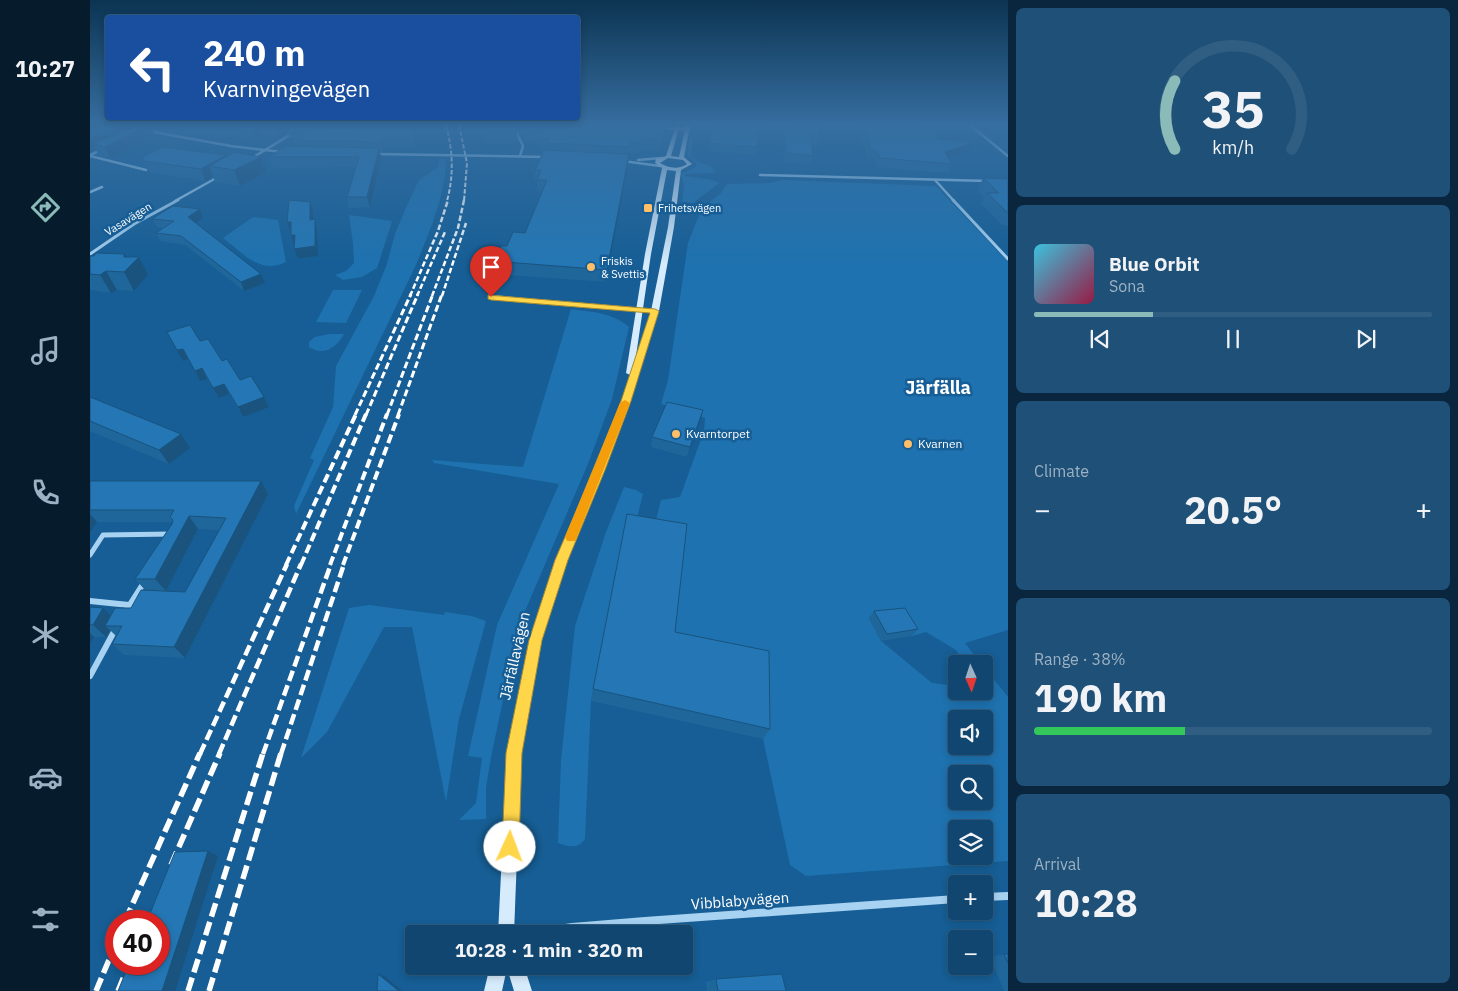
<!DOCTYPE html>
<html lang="en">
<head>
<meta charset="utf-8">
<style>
  :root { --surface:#104670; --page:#1e5078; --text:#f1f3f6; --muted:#9cb1c3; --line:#305e83; --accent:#8bbbb9 }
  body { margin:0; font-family:"IBM Plex Sans",sans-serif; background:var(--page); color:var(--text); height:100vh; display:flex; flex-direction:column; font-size:19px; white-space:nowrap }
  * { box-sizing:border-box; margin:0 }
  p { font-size:16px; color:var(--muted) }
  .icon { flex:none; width:28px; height:28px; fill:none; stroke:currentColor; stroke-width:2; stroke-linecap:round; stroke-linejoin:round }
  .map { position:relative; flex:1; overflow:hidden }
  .sheet { display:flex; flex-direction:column; gap:8px; padding:8px; background:#09263e; width:450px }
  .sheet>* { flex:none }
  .top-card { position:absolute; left:15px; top:15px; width:475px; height:105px; border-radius:5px; box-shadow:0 2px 8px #0003,0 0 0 1px var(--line); background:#1a4fa0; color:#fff; overflow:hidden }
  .needle { width:32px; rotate:177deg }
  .tools { position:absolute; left:858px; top:655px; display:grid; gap:10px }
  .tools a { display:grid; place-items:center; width:45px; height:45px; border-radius:5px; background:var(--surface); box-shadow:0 2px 8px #0003,0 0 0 1px var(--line); font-size:25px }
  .speed { position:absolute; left:15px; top:910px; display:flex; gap:10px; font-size:25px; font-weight:700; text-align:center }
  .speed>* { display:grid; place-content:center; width:65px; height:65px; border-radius:50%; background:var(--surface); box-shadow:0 2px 8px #0003,0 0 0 1px var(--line); line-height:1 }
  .speed .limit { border:8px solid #d22; background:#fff; color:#111 }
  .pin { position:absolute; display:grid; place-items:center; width:42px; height:42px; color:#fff; margin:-51px -21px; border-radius:50% 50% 50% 0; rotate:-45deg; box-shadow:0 0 5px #0007 }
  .pin .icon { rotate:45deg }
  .me { position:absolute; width:55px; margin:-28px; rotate:2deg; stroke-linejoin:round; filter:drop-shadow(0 0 4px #0008) }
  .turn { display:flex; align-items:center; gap:18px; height:105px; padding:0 15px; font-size:22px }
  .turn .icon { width:65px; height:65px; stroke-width:2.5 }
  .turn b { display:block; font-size:35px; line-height:42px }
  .big { font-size:38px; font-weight:700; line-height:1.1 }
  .sheet .card { flex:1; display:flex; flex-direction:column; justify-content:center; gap:8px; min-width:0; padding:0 18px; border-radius:8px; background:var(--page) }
  .sheet .dial { align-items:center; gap:0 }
  .dial svg { height:130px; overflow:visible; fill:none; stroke:var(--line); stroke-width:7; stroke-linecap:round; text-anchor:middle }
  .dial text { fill:var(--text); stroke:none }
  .song { display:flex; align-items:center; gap:15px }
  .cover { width:60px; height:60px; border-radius:8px; background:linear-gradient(135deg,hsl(190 70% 55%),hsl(340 70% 35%)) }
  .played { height:5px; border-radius:2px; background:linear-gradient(90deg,var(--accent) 30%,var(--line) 30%) }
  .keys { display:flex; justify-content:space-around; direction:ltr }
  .heat { display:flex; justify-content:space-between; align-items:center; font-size:28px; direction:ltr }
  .charge { height:8px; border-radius:4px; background:linear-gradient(90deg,#34c759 38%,var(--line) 0) }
  .trip { position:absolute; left:315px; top:925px; width:288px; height:50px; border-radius:5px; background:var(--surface); box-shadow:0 2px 8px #0003,0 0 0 1px var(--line); font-weight:700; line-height:50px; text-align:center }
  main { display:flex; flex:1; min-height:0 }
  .menu { display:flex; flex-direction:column; width:90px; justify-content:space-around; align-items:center; background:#061c2d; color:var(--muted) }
  .menu .icon { width:35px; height:35px }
  .menu .selected { color:var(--accent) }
  .menu b { font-size:22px; color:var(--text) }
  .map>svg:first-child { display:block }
  .green { fill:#1e72af; fill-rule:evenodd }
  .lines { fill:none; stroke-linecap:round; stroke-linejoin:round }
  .street-far5 { stroke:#a7d2f1; stroke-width:2.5 }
  .street-far4 { stroke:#a7d2f1; stroke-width:3 }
  .street-far3 { stroke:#a7d2f1; stroke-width:4 }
  .street-far2 { stroke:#a7d2f1; stroke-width:5 }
  .street-far1 { stroke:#a7d2f1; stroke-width:6 }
  .street { stroke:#a7d2f1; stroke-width:8 }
  .secondary { fill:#d6ebfc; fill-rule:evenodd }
  .rail-far5 { stroke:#fff; stroke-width:2; stroke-dasharray:4.5 2; stroke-linecap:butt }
  .rail-far4 { stroke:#fff; stroke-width:2.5; stroke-dasharray:5.5 2.5; stroke-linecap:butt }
  .rail-far3 { stroke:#fff; stroke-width:3; stroke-dasharray:7 3; stroke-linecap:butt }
  .rail-far2 { stroke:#fff; stroke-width:4; stroke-dasharray:9 4; stroke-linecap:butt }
  .rail-far1 { stroke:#fff; stroke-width:4.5; stroke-dasharray:11 4.5; stroke-linecap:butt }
  .rail { stroke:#fff; stroke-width:5.5; stroke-dasharray:14 5.5; stroke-linecap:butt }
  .wall { fill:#1f669b; fill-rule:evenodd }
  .shaded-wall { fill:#19537e }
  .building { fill:#2477b4; stroke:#19537e }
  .route { fill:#ffd54a; stroke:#a68a30 }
  .slow { fill:#f59e0b }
  .poi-dot { fill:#ffbf67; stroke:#165e95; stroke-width:2 }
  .labels { text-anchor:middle; stroke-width:5; stroke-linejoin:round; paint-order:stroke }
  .far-poi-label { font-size:11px; fill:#fff; stroke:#165e95; text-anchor:start }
  .far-street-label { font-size:11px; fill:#fff; stroke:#165e95 }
  .poi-label { font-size:12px; fill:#fff; stroke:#165e95; text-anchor:start }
  .near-street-label { font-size:15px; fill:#fff; stroke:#165e95 }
  .district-label { font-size:18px; font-weight:bold; fill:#fff; stroke:#165e95 }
</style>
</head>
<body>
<main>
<nav class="menu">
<b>10:27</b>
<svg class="icon selected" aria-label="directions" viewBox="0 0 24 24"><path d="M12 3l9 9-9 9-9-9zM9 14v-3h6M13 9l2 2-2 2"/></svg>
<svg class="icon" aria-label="music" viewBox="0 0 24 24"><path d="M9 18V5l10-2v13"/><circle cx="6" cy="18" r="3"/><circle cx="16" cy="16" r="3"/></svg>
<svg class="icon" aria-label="phone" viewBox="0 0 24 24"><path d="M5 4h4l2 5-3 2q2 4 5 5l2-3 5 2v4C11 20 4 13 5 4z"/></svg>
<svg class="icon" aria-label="climate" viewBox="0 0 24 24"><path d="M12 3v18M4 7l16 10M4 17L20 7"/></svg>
<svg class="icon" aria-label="car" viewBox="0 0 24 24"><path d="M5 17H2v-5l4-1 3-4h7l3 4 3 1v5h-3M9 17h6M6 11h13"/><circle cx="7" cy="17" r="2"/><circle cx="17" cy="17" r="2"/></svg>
<svg class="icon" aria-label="filters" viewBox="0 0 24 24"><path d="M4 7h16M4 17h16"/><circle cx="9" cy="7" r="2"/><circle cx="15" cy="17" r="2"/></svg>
</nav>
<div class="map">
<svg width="918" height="991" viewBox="0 0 918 991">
  <rect width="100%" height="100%" fill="#165e95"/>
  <g class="green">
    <path d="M599 137H603L601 156 610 163 621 166 625 173 595 174V176L622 180 629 183 603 203 592 202 594 185 591 174 606 167V163L597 154Z"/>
    <path d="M349 159H356C355 197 340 230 326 265L206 514 204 506 224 460 220 458 243 407 246 366 284 296 297 264 305 234 315 210 329 180 349 166Z"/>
    <path d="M692 180 846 186 918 262V630L875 643 891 664H875L866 650 836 632 822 636 809 614 779 618 791 641 842 683 866 686V691H894V667L918 697V861L716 876 700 865 673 739 581 644 563 532 571 500 590 497 614 431 615 418 571 404 578 380 598 243 612 208 631 193 637 184 680 183ZM866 719H894V746H866ZM866 774H894V801H866ZM866 829H894V856H866Z"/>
    <path d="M259 215 302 221 287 268 272 277 253 280 245 275 256 271 264 263 263 243Z"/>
    <path d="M163 217 188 220 196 262C170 275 153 253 133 238Z"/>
    <path d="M243 290H272L256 323 226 322Z"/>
    <path d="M481 309C501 312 522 312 539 327L522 399 498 464 429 625 401 757 396 788V819L369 820 386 803 392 758 378 756 407 625 469 484 344 463 342 460 433 467Z"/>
    <path d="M239 334H254C247 347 234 357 219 347V342L225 337Z"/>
    <path d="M534 487 546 490 553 494 501 701 495 839C488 849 478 847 468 843L471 760 485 626 516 532Z"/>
    <path d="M279 605 354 615 355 612 382 616 396 621 369 719 356 802 322 627H294L237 732 211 758 259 608Z"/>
  </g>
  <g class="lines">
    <g class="street-far5">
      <path d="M423 125 433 146 430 156"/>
      <path d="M880 125 918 156"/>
      <path d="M573 128 597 129"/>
      <path d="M58 131 141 146 193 152"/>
      <path d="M286 154 457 157"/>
      <path d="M0 155 11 150"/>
      <path d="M0 156 56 170"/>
      <path d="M162 158 203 133"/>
      <path d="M548 160 571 158"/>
      <path d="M533 161 570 166"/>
      <path d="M670 175 898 181"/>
      <path d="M845 180 864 201"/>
      <path d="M0 192 12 187"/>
      <path d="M85 201 128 177"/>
    </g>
    <g class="street-far4">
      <path d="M863 200 918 259"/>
      <path d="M0 254 44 224 88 200"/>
    </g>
    <path class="street-far3" d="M401 297 565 311"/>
    <path class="street-far2" d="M0 555 13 535 82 534"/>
    <g class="street-far1">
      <path d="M0 601 39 605"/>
      <path d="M34 614 55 581"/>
      <path d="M0 676 26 628"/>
    </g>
    <g class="street">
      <path d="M894 897 918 896"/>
      <path d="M437 934 482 927 555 921 866 899"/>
    </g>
    <g class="secondary">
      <path d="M586 125H590L581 156 589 157 596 125H600L594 157 602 164 591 170 584 227 569 311 540 401 477 560 452 640 431 753 424 934H408L417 753 440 640 467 560 532 401 540 375 536 373 555 254 572 168 565 163 566 159 576 156ZM578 158 593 160 597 164C588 170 579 168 570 163ZM577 170 586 171 578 227 561 311 546 356 561 254Z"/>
      <path d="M400 966H434L442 991H424L417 968 412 991H394Z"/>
    </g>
    <g class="rail-far5">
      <path d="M356 125C363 151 364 175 357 201"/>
      <path d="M369 125 377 163 374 201"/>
    </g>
    <g class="rail-far4">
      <path d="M320 296 348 231 358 200"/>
      <path d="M327 296 355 232"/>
      <path d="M342 296 368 228 374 200"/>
      <path d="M352 296 376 223"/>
    </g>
    <g class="rail-far3">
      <path d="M265 415 321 294"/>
      <path d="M276 415 328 294"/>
      <path d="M297 415 343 294"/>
      <path d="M308 415 352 294"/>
    </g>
    <g class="rail-far2">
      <path d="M196 565 266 414"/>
      <path d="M211 565 276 414"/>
      <path d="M240 565 297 414"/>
      <path d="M253 565 309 414"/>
    </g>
    <g class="rail-far1">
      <path d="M110 754 197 564"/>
      <path d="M129 754 211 564"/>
      <path d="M173 754 241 564"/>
      <path d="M191 754 254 564"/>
    </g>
    <g class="rail">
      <path d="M81 865 130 753"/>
      <path d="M35 921 110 753"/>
      <path d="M6 991 26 943"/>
      <path d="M28 991 39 964"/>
      <path d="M98 991 173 753"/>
      <path d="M119 991 191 753"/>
    </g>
  </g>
  <g class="wall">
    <path d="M0 125H7V126L10 125H7H44L41 126 42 128 50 125H82L73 130 61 128 64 134 20 158 8 155 6 149 0 152Z"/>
    <path d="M121 125H323L326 148H294L293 152 290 151 291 158 280 207 259 208 257 197 266 167 183 168 179 157 205 146 204 140 207 138H200L198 132 189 137 173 136 165 140 123 135 120 126Z"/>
    <path d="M391 125H424L427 131 428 142 397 144Z"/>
    <path d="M426 125H578L577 131 570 151 549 150V154L540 153 516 282 404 274 403 261 417 246 435 233 452 191H447V181H445V170L454 150 448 149 447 141 435 142 430 132V126H427Z"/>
    <path d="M623 125 667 147 665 155 618 151Z"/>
    <path d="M700 125H728L729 137 727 145 722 144 723 156 721 164 694 162 693 139 695 131H700Z"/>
    <path d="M767 125H823L824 127 849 139 884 142 880 151 858 158 862 164 858 173 787 167 784 159H778Z"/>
    <path d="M136 155 137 157 176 172 150 186 125 182 123 176 115 181 59 172 53 161Z"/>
    <path d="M893 178 918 179V226L912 225 891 204 894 197 887 190Z"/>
    <path d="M113 218 106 223 175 283 154 291 95 245 70 241 66 233 73 228 67 227 62 219Z"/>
    <path d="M0 256 36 257 58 275 44 291 27 290 21 293 0 290Z"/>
    <path d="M110 341 132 361 150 380 174 397 179 407 153 417 139 394 129 398 117 379 110 381 98 359 93 361Z"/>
    <path d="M0 397 100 448 79 464 0 431Z"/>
    <path d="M613 410 610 421 597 457 561 447 562 437Z"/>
    <path d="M0 481H171L178 494 95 658 34 655 22 644 26 636 20 630 16 637H4L0 644V607L21 615 41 608 55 590 45 579 82 524V522H7L0 533ZM108 529 129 530 95 592 76 591Z"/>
    <path d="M784 611 828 629 822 636 791 641 779 618Z"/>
    <path d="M585 632 680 729 673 739 501 701 503 689Z"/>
    <path d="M914 954H918V991H914L900 957Z"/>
    <path d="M626 979 696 991H617L616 982Z"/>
  </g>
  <g class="shaded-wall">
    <path d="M0 125H7L10 131 0 136Z"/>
    <path d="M36 125H44L41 126 44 132 58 125H60L64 134 20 158 15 147 3 144 6 149 0 152V139Z"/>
    <path d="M71 125H82L73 130Z"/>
    <path d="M193 125H210L197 129 198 132 189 137 187 128Z"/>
    <path d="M254 125H269L255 132Z"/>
    <path d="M577 125H578L577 131 570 151 572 140Z"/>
    <path d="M171 127 173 136 165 140 162 131Z"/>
    <path d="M292 139 294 148 293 152 291 142Z"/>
    <path d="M884 142 880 151 851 160 855 152Z"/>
    <path d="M289 148 291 158 280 207 277 197Z"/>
    <path d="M539 154 538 165 516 282 517 270Z"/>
    <path d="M136 155 140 166H119L123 176 115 181 111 169Z"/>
    <path d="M171 157 176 172 150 186 144 170Z"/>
    <path d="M220 202 223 211V229L220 220Z"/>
    <path d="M110 209 113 218 102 226 98 217Z"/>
    <path d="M225 219 227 228 228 256 208 258 204 249Z"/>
    <path d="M197 222H201L204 231H200Z"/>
    <path d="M201 235H205L208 244 204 245Z"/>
    <path d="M34 254 41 265 49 257 58 275 44 291 34 272Z"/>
    <path d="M16 271 27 290 21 293 10 275Z"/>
    <path d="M171 274 175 283 154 291 151 282Z"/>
    <path d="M93 349 98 359 93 361 87 350Z"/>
    <path d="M112 368 117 379 110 381 105 371Z"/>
    <path d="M134 384 139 394 129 398 123 388Z"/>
    <path d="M174 397 179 407 153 417 148 407Z"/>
    <path d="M613 410 610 421 597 457 600 447Z"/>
    <path d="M91 434 100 448 79 464 69 450Z"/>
    <path d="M171 481 178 494 95 658 84 647Z"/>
    <path d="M0 514 7 522 0 533Z"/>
    <path d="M99 516 108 529 76 591 65 579Z"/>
    <path d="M13 608 25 620 15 626 20 630 16 637 3 625Z"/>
    <path d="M0 633 4 637 0 644Z"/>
    <path d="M118 851 128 856 85 991H72Z"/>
    <path d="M288 974 294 976 312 991H309Z"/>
  </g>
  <g class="building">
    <path d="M10 125H36L0 139V129Z"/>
    <path d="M50 125H58L15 147 3 144Z"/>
    <path d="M121 125H193L187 128 171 127 162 131 120 126Z"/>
    <path d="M204 125H227L228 126 255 129 263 125H323L325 139H292L291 142 204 140 217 131 197 129Z"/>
    <path d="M394 125H424L427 131 396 132Z"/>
    <path d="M431 125H577L572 140 550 138V142H541L540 147 457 143 459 138H447L451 130 434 131Z"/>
    <path d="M623 125H668L667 147 620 143Z"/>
    <path d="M702 125H728L729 137 721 136 723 156 696 153 695 131H702Z"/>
    <path d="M772 125H823L824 127 843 128 849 139 884 142 855 152 862 164 790 158 787 151 781 150Z"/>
    <path d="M196 146 289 148 277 197H257L269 157H179Z"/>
    <path d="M73 147 136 155 111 169 53 161V157Z"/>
    <path d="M454 150 539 154 517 270 403 261 411 246H417L423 232 435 233 457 180H447L451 170H445Z"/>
    <path d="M145 152 171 157 144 170 119 166Z"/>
    <path d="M893 178 918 179V213L897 193H909Z"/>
    <path d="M199 200 220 202V220L225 219V246L204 249 205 235H201V222H197Z"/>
    <path d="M83 206 110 209 98 217 171 274 151 282 91 236 66 233 84 221 62 219Z"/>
    <path d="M6 253 34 254V257H49L34 272 16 271 10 275 0 274V256H4Z"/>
    <path d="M100 325 110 341 118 339 132 361 137 359 150 380 161 376 174 397 148 407 134 384 123 388 112 368 105 371 93 349 87 350 77 332Z"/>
    <path d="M0 397 91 434 69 450 0 421Z"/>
    <path d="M577 402 613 410 600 447 562 437Z"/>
    <path d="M0 481H171L84 647 22 644 32 626H15L25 608H41L51 590 95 592 136 518 99 516 65 579H45L82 524 83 520 80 517 84 510H0Z"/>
    <path d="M537 514 597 524 585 632 679 651 680 729 503 689Z"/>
    <path d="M0 607 13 608 3 625H0Z"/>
    <path d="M815 608 828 629 797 634 784 611Z"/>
    <path d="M118 851 72 991H28L39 964H69V921H57L85 852Z"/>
    <path d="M914 954H918V963Z"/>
    <path d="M288 974 309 991H287Z"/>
    <path d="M692 974 696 991H628L626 979Z"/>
  </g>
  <linearGradient id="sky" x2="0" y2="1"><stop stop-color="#0c3452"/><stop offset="0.47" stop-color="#366ea0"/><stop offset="1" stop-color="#366ea0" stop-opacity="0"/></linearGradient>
  <rect width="918" height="264" fill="url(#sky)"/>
  <path class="route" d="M398 295 565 309 569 311 541 401 515 470 478 560 452 640 432 753 429 847 426 853 420 855 414 853 412 847 416 753 439 640 465 560 504 470 531 401 560 313 401 300 398 299Z"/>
  <path class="slow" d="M535 400 540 403 487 537 485 541H477L475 537 530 403Z"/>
  <g class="poi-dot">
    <rect x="553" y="203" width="10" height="10" rx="2.5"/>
    <circle cx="501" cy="267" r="5"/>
    <circle cx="586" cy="434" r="5"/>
    <circle cx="818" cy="444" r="5"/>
  </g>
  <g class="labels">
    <g class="far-poi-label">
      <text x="568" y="212">Frihetsvägen</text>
      <text x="511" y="265">Friskis<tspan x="511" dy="13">&amp; Svettis</tspan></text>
    </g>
    <g class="far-street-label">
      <text transform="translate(38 219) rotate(-32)" y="4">Vasavägen</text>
    </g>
    <g class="poi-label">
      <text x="596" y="438">Kvarntorpet</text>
      <text x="828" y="448">Kvarnen</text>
    </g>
    <g class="near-street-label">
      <text transform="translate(425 656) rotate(-77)" y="5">Järfällavägen</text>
      <text transform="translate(650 901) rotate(-4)" y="5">Vibblabyvägen</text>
    </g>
    <g class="district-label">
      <text x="848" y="394">Järfälla</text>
    </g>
  </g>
</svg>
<div class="tools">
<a><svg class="needle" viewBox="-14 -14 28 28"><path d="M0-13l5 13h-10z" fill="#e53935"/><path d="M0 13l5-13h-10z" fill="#9cb1c3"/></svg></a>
<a><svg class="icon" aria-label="sound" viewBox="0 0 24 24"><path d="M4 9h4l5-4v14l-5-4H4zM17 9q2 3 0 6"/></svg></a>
<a><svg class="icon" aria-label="search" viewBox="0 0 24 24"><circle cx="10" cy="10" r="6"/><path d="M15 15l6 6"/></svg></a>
<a><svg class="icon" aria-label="layers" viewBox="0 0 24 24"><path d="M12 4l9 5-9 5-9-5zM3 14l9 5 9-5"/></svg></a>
<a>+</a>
<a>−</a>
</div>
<div class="speed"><div class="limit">40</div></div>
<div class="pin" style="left:401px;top:297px;background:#d93025"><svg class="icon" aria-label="arrive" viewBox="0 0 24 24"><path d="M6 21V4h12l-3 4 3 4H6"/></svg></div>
<svg class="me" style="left:420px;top:847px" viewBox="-20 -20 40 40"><circle r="19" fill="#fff"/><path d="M0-13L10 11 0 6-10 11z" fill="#ffd54a"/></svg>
<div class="trip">10:28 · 1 min · 320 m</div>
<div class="top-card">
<div class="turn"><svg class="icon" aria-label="left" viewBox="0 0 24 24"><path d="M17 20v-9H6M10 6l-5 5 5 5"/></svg><div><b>240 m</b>Kvarnvingevägen</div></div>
</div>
</div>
<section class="sheet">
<div class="card dial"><svg viewBox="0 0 100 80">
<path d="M14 69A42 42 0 1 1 86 69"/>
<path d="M14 69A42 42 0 0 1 14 27" stroke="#8bbbb9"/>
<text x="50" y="56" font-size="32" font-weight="700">35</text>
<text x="50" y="72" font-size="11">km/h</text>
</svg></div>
<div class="card">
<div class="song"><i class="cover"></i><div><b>Blue Orbit</b><p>Sona</p></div></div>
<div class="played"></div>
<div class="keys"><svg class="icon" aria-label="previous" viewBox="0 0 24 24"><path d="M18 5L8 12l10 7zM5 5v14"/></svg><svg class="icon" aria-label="pause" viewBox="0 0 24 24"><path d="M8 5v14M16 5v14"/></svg><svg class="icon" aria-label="next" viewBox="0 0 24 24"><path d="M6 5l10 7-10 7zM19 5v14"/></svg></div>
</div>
<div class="card"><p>Climate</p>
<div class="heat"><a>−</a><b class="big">20.5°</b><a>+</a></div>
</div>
<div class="card"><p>Range · 38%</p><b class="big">190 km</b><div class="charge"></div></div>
<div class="card"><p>Arrival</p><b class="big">10:28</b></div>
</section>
</main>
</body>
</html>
